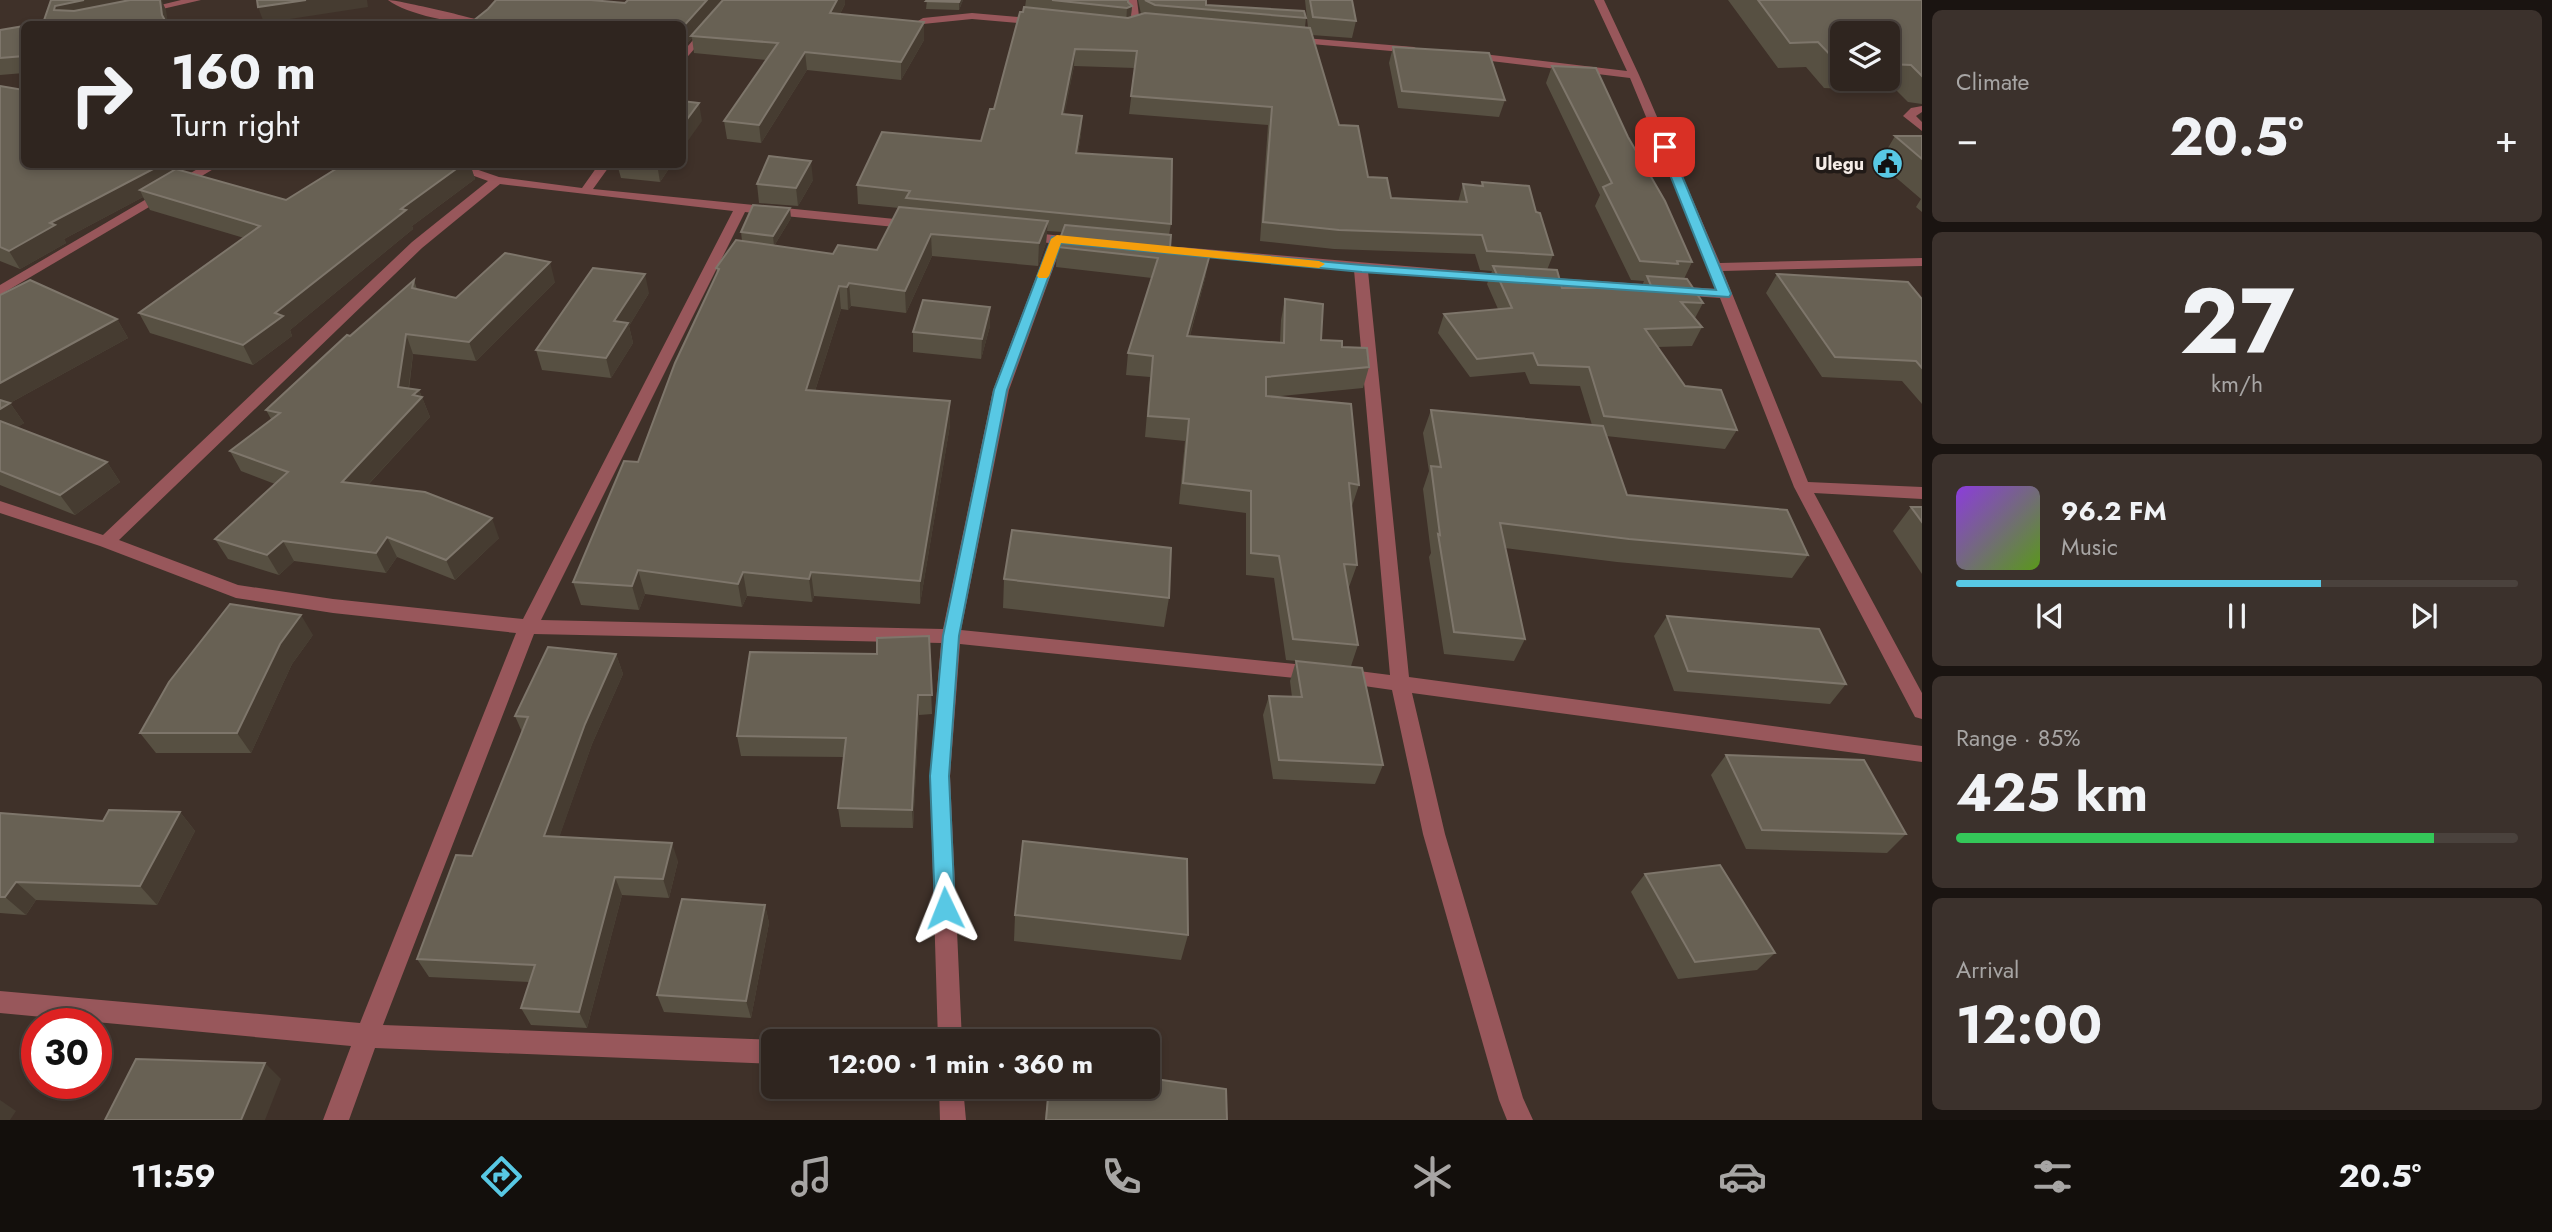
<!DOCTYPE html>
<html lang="en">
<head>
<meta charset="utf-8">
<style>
  :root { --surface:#2f251f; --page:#3b312c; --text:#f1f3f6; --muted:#a7a5a4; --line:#4a423d; --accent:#58c8e4 }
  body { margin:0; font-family:Jost,sans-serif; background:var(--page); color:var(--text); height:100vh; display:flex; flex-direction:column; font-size:26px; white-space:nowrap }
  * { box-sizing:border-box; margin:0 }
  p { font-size:23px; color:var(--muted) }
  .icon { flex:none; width:38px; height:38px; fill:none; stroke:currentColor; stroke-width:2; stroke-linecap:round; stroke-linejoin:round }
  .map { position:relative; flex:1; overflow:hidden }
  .sheet { display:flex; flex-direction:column; gap:10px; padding:10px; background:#1a1411; width:630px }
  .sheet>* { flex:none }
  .guide { position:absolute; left:21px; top:21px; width:665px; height:147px; border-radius:10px; box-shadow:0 4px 10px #0003,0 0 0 2px var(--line); background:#2f251f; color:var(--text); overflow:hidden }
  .tools { position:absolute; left:1830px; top:21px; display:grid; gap:14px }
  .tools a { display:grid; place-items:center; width:70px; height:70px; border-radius:10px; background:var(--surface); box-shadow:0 4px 10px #0003,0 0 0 2px var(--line); font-size:35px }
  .speed { position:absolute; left:21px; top:1008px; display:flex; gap:14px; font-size:35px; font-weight:700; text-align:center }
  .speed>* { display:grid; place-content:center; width:91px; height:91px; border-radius:50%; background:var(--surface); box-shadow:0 4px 10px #0003,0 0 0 2px var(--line); line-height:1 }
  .speed .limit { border:10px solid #d22; background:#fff; color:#111 }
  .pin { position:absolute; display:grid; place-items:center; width:60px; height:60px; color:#fff; margin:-30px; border-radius:14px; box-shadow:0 4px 10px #0006 }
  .me { position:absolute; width:77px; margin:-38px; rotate:358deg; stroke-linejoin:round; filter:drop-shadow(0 0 5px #0008) }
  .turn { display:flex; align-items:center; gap:24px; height:147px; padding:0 35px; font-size:32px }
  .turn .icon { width:91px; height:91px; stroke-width:2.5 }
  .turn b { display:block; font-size:49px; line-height:60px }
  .big { font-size:52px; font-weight:700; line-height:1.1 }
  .sheet .tile { flex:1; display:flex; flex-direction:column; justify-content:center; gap:10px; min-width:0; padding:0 24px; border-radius:10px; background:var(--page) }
  .sheet .dial { align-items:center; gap:0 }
  .dial b { font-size:91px; line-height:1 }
  .song { display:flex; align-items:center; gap:21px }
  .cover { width:84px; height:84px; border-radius:10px; background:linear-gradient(135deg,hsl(270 70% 55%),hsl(90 70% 35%)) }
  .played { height:7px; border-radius:4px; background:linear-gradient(90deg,var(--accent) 65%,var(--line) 65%) }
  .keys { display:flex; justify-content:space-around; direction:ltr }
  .heat { display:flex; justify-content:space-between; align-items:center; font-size:38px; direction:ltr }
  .charge { height:10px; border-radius:5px; background:linear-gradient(90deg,#34c759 85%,var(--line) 0) }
  .trip { position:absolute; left:761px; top:1029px; width:399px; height:70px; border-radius:10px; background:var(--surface); box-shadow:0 4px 10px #0003,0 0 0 2px var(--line); font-weight:700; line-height:70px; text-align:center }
  .dock { display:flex; height:112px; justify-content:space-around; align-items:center; background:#130f0c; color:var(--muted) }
  .dock .icon { width:49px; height:49px }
  .dock .current { color:var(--accent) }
  .dock b { font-size:32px; color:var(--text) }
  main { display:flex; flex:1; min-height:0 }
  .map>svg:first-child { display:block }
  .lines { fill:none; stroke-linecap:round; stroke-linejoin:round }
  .lane { fill:#98575b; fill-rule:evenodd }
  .street { fill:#98575b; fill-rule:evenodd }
  .wall { fill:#575042; fill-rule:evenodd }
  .shaded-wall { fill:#463c31 }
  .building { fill:#686154; stroke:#7e766b; stroke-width:2 }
  .route { fill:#58c8e4; stroke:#398294; stroke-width:2 }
  .slow { fill:#f59e0b }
  .labels { text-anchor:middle; stroke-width:7; stroke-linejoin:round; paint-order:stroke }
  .far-poi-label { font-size:18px; font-weight:bold; fill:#f5ece7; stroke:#211a17; text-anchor:end }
</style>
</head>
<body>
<main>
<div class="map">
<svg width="1922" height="1120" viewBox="0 0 1922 1120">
  <rect width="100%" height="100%" fill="#3f3129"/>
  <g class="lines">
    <path class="lane" d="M1922 106V112L1916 116 1922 122V131L1903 116 1911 108Z"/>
    <g class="street">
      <path d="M181 0H201L141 14 136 11Z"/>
      <path d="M388 0C398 0 484 20 491 24 465 26 409 16 388 0Z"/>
      <path d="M727 0H737L682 63V53Z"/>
      <path d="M1127 0H1137L1139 16 1156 24V28L1139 26 1130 19Z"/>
      <path d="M1594 0H1604L1639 75 1720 263 1922 258V266L1723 271 1808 482 1922 487V499L1814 493 1922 693V719L1915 717 1794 487 1720 298 1539 285 1532 281 1539 277 1717 289 1630 78 1466 58 1461 55 1466 52 1627 71Z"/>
      <path d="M972 13 1042 19 1047 22 1042 25 972 19 923 24 918 21 923 18Z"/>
      <path d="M1292 37 1414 47 1419 50 1414 53 1288 42V38Z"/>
      <path d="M206 164H222L0 295V285Z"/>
      <path d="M441 164H461L499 177 582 188 599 164H611L593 189 915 221 921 225 915 229 745 212 541 620 943 629 993 390 1049 243 1023 240 1016 236 1023 232 1083 238 1090 242 1083 246 1062 244 1009 390 961 630 1315 666 1322 668 1325 673 1322 678 1315 680 960 644 950 776 962 1041H938L930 776 941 643 534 634 383 1025 774 1040 777 1041H774V1064L375 1048 349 1120H323L351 1046 0 1013V991L360 1023 516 633 333 613 236 598 100 546 0 513V501L103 535 412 242 488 181ZM500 184 733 211 523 619 333 599 238 585 119 540 422 248Z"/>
      <path d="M1180 247 1511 275 1518 279 1511 283 1368 271 1409 677 1922 746V762L1412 693 1445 834 1523 1098 1533 1120H1507L1499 1100 1423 834 1392 690 1343 683 1336 681 1333 676 1336 671 1343 669 1390 675 1354 270 1175 254V248Z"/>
      <path d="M939 1087H963L966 1120H940Z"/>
    </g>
  </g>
  <g class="wall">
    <path d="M628 0H845V4L840 14 924 22V40L901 80 807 70 761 143 727 139 724 121 766 60 694 53 692 38 682 49V24L473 21 625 3Z"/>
    <path d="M927 0H963L959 10 926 9Z"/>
    <path d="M1026 0H1128V2L1132 6 1131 17 1141 14 1138 0H1206V5L1306 18 1305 27 1308 28 1305 0H1352L1356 21 1352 38 1312 35 1339 125 1368 177 1391 198 1458 202 1463 184 1481 186 1482 182 1536 212 1553 255 1547 270 1562 288H1641L1644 281 1631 280 1595 206 1600 195 1546 83 1552 66 1628 137 1692 262 1684 279 1703 303 1695 318 1702 327 1692 346 1657 347 1685 386 1737 430 1725 449 1606 436 1627 495 1808 555 1792 578 1617 562 1505 548 1525 639 1514 661 1444 654 1429 557 1431 553 1423 489 1429 471 1423 433 1431 410 1592 425 1580 386 1530 384 1525 372 1470 377 1438 333 1444 314 1498 309 1487 284 1492 271 1480 270 1475 254 1334 249 1260 241 1268 125 1129 114 1135 68 1074 66 1064 115 1082 116 1081 134 1078 153 1171 224 1169 235 1170 248 1206 275 1190 336 1280 342 1281 320 1285 299 1321 340 1342 347 1369 367 1363 388 1271 397 1359 485 1352 506H1351L1357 565 1349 587H1348L1358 645 1351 666 1286 660 1274 578 1246 575V513L1179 504 1185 441 1145 437 1150 377 1126 375 1128 353 1152 278 1056 267 1057 247 1063 232 1047 231 1046 243 1038 266 932 256 906 313 851 306 848 310 841 309 815 391 950 401V425L920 604 814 596 812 602 747 596 742 607 645 594 639 610 581 605 573 582 638 462 717 273 716 268 742 241 741 232 791 218 774 246 833 254 877 250 899 208 858 204 857 185 981 141 994 109 1023 12 1025 7Z"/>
    <path d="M1728 0H1922V104L1908 102 1897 91 1824 88 1806 67 1778 68ZM1843 33H1888V79H1843Z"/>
    <path d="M24 26V73L0 75V30Z"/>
    <path d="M1393 47 1505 100 1499 117 1398 108 1389 63Z"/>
    <path d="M0 86 184 164 164 176 286 200 344 164H470L475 179 412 226 413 229 290 330 292 336 253 365 150 333 139 313 244 238 150 210 143 197 64 239 66 243 20 269 0 261Z"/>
    <path d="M1895 136H1922V212L1916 207 1921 199 1879 163Z"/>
    <path d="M470 164H493L486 170Z"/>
    <path d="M617 164H672L660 182 621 178Z"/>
    <path d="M813 180 798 206 759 203 757 184Z"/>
    <path d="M1777 274 1922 299V404L1902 381 1822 377 1766 293Z"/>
    <path d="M414 280 417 289 456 298 555 282 476 361 413 354 409 389 419 390 430 417 368 485 499 538 455 580 397 557 386 573 294 561 279 575 228 559 215 539 275 484 241 471 230 451 271 419 266 410Z"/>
    <path d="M649 293 629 326 633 343 611 378 542 370 536 350Z"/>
    <path d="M0 295 117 319 128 338 10 403 24 423 17 427 107 462 120 482 75 515 0 485Z"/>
    <path d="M990 307V326L981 359 913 352V332Z"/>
    <path d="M1911 507H1922V574L1893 531Z"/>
    <path d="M1004 579 1169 598 1164 627 1003 608Z"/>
    <path d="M1667 616 1846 684 1830 704 1674 691 1654 636Z"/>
    <path d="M313 635 292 664 251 753H156L140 733Z"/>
    <path d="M929 636 932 714 919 715 913 828 841 827 838 808 844 757 741 756 737 736 877 654Z"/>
    <path d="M616 654 623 674 592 744 559 837 678 861 669 898 622 895 587 1028 531 1025 521 1008 529 982 429 977 417 959 472 856 522 732 515 716Z"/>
    <path d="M1296 661 1383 765 1375 784 1273 779 1263 715 1269 696 1292 697 1290 681Z"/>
    <path d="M1726 755 1906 834 1887 853 1746 849 1711 775Z"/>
    <path d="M180 812 195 831 157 905 36 900 26 915 0 913V813L103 821Z"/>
    <path d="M1645 874 1775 953 1757 970 1678 979 1631 892Z"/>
    <path d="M765 905 769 923 751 1018 664 1012 657 995Z"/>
    <path d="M1015 915 1188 935 1181 960 1014 941Z"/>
    <path d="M1048 1087H1148L1227 1120H1045Z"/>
  </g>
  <g class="shaded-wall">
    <path d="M84 0H163L162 1 166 10 168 24 63 21 54 10 55 6Z"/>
    <path d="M306 0H367L368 7 264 23 258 7Z"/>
    <path d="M707 0H725L691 36 692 38 682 49V28Z"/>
    <path d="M837 0H845V4L831 31 830 13Z"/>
    <path d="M960 0H963L959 10V2Z"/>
    <path d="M1132 6 1130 22 1126 23 1127 8Z"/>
    <path d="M924 22V40L901 80V62Z"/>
    <path d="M1075 49 1074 66 1061 132 1062 114Z"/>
    <path d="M805 52 807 70 761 143 759 125Z"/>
    <path d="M699 103 702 121 682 149V126Z"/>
    <path d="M1082 116 1081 134 1075 171 1076 153Z"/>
    <path d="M811 161 813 180 798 206 796 188Z"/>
    <path d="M149 164H184L140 190 143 197 64 239 66 243 20 269 9 251 50 223Z"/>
    <path d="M463 164H470L475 179 412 226 413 229 290 330 292 336 253 365 243 345 275 313 401 209Z"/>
    <path d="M484 164H493L486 170Z"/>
    <path d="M657 164H672L660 182Z"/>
    <path d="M790 208 791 218 774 246 773 236Z"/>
    <path d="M1048 221 1046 243 1038 266 1039 243Z"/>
    <path d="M931 234 932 256 906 313 905 291Z"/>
    <path d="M1210 254 1206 275 1184 357 1187 336Z"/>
    <path d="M550 262 555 282 476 361 469 342Z"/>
    <path d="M645 274 649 293 629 326 633 343 611 378 606 358 614 321Z"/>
    <path d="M849 283 851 306 848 310 847 287Z"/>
    <path d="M839 286 841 309 808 413 806 390Z"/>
    <path d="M990 307V326L981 359 982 339Z"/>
    <path d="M117 319 128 338 10 403 24 423 4 437 0 431V383Z"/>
    <path d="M406 334 413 354 406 407 398 387Z"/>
    <path d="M419 390 430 417 352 502 342 482Z"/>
    <path d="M950 401V425L920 604V581Z"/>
    <path d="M107 462 120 482 75 515 60 495Z"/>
    <path d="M492 518 499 538 455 580 446 560Z"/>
    <path d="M387 537 397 557 386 573 376 553Z"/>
    <path d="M283 541 294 561 279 575 267 555Z"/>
    <path d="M638 570 645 594 639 610 632 586Z"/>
    <path d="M743 572 747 596 742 607 738 584Z"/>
    <path d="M811 572 814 596 812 602 809 579Z"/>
    <path d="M301 615 313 635 292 664 251 753 237 733 280 644Z"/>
    <path d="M616 654 623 674 592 744 553 855 544 836 585 724Z"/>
    <path d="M918 695 919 715 913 828 912 810Z"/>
    <path d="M180 812 195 831 157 905 140 886Z"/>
    <path d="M672 843 678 861 669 898 663 879Z"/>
    <path d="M615 877 622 895 587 1028 579 1012Z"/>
    <path d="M16 882 36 900 26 915 5 897Z"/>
    <path d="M765 905 769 923 751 1018 746 1001Z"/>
    <path d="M265 1063 281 1079 265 1120H241Z"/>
    <path d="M0 1100 16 1111 10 1120H0Z"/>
  </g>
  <g class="building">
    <path d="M51 0H84L55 6 54 10 74 11 130 0H160L162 15 167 24H34L43 23Z"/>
    <path d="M257 0H306L258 7Z"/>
    <path d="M496 0H591L625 3 628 0H707L682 28V24H463L467 21H473L488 9Z"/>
    <path d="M723 0H837L830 13 924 22 901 62 805 52 759 125 724 121 778 43 691 36Z"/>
    <path d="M927 0H960L959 2 926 1Z"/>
    <path d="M1052 0H1128V2L1132 6 1127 8Z"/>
    <path d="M1145 0H1206V5L1304 11 1306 18 1155 5Z"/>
    <path d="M1310 0H1352L1356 21 1313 17Z"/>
    <path d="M1758 0H1922V76L1911 65 1888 64V33H1843V62H1837L1818 42 1790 43Z"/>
    <path d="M1024 7 1128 18 1145 13 1310 28 1339 125 1358 126 1368 177 1387 178 1391 198 1467 202 1463 184 1483 186 1482 182 1529 186 1536 212 1540 213 1553 255 1487 251 1482 235 1339 230 1263 222 1272 107 1131 96 1137 51 1075 49 1062 114 1082 116 1076 153 1172 159 1171 224 906 198 910 191 857 185 882 132 981 141 990 109H994L1020 12H1023Z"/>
    <path d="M24 26V56L0 58V30Z"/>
    <path d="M1393 47 1489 53 1505 100 1402 91Z"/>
    <path d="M1552 66 1596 68 1628 137 1665 201 1692 262 1677 261 1678 264 1640 261 1603 187 1612 183Z"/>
    <path d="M0 86 24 90V164H155L159 166 50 223 55 225 9 251 0 247Z"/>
    <path d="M682 101 699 103 682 126Z"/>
    <path d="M1895 136H1922V159Z"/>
    <path d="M769 156 811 161 796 188 757 184Z"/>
    <path d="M344 164H463L401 209 406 210 275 313 283 316 243 345 139 313 260 226 140 190 176 169 286 200Z"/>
    <path d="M753 205 790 208 773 236 741 232Z"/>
    <path d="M899 207 1048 221 1039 243 931 234 905 291 849 283 847 287 839 286 806 390 950 401 920 581 811 572 809 579 743 572 738 584 638 570 632 586 573 582 624 461 638 462 675 363 719 269 716 268 736 240 833 254 838 245 877 250Z"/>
    <path d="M1065 225 1171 235 1170 248 1210 254 1187 336 1284 343 1285 299 1323 304 1321 340 1342 341V347L1367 348 1369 367 1266 377V396L1351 404 1359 485 1349 483 1357 565 1344 564 1358 645 1293 639 1279 556 1251 553V491L1183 483 1189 419 1148 416 1153 356 1128 353 1158 258 1057 247Z"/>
    <path d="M505 253 550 262 469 342 406 334 398 387 419 390 413 395 422 397 342 482 425 492 492 518 446 560 387 537 376 553 283 541 267 555 215 539 288 472 230 451 280 413 266 410 347 335 350 336 414 280 412 288 456 298Z"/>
    <path d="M1493 266 1557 270 1562 288H1652L1647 276 1687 279 1703 303 1681 302 1702 327 1645 329 1685 386 1721 390 1737 430 1604 416 1589 367 1538 365 1533 353 1477 359 1444 314 1512 308Z"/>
    <path d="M593 268 645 274 614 321 628 323 606 358 536 350Z"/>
    <path d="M1777 274 1908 282 1922 299V368L1916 361 1835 357Z"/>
    <path d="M30 280 117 319 0 383V295Z"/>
    <path d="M923 300 990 307 982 339 913 332Z"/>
    <path d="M0 400 10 403 0 409Z"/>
    <path d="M1431 410 1603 426 1627 495 1787 510 1808 555 1629 539 1500 523 1525 639 1454 632 1438 534 1440 535 1431 466 1441 467Z"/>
    <path d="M0 421 107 462 60 495 0 471Z"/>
    <path d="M1911 507H1922V522Z"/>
    <path d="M1012 530 1171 548 1169 598 1004 579Z"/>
    <path d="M230 604 301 615 280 644 237 733H140L169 682Z"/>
    <path d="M1667 616 1819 629 1846 684 1688 671Z"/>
    <path d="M929 636 932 695H918L912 810 838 808 846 738 737 736 750 652 877 654V638Z"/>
    <path d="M548 647 616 654 585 724 544 836 672 843 663 879 615 877 579 1012 521 1008 535 965 417 959 456 855 472 856 528 717 515 716Z"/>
    <path d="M1296 661 1362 668 1383 765 1279 760 1269 696 1302 697Z"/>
    <path d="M1726 755 1864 760 1906 834 1762 830Z"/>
    <path d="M109 810 180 812 140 886 16 882 5 897H0V813L103 821Z"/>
    <path d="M1023 841 1187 859 1188 935 1015 915Z"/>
    <path d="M1720 865 1775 953 1695 962 1645 874Z"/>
    <path d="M682 899 765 905 746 1001 657 995Z"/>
    <path d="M136 1059 265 1063 241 1120H105Z"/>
    <path d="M1148 1078 1226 1089 1227 1120H1046L1049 1087H1148Z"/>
  </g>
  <path class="route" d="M1665 144 1670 147 1731 294 1729 297 1362 272 1061 243 1007 390 959 636 949 776 955 908 952 915 945 918 938 915 935 908 930 776 943 636 994 390 1052 237 1362 265 1716 290 1659 147Z"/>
  <path class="slow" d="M1057 235 1319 261 1325 264 1319 268 1061 243 1049 276 1047 278H1039L1037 276 1051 239Z"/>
  <defs>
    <symbol id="civic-disc" viewBox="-11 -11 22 22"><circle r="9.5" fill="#58c8e4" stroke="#211a17"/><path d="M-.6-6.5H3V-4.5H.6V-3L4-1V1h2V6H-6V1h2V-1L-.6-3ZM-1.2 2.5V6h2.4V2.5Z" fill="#111"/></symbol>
  </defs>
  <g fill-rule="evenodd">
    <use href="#civic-disc" x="1870" y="146" width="35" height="35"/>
  </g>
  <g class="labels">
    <g class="far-poi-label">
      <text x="1864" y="170">Ulegu</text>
    </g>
  </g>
</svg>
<div class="tools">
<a><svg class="icon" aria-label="layers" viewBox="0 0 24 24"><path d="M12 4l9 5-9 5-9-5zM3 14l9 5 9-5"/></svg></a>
</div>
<div class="speed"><div class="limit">30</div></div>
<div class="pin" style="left:1665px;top:147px;background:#d93025"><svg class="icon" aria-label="arrive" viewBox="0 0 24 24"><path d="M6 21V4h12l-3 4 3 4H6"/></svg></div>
<svg class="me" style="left:945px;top:908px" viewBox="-20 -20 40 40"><path d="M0-17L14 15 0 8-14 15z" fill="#58c8e4" stroke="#fff" stroke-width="4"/></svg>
<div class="trip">12:00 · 1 min · 360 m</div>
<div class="guide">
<div class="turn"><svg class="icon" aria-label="right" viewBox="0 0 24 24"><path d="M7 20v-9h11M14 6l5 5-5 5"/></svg><div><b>160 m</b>Turn right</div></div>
</div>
</div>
<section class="sheet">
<div class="tile"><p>Climate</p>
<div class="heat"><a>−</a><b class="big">20.5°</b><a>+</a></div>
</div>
<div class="tile dial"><b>27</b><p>km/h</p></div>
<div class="tile">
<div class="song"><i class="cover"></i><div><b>96.2 FM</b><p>Music</p></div></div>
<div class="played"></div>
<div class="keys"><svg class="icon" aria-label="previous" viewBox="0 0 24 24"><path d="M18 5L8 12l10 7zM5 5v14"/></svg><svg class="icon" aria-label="pause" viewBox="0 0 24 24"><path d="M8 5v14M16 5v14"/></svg><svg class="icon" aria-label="next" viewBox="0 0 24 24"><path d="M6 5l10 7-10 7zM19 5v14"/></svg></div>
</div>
<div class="tile"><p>Range · 85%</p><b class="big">425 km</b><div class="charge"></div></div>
<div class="tile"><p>Arrival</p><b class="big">12:00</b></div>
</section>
</main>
<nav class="dock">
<b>11:59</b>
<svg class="icon current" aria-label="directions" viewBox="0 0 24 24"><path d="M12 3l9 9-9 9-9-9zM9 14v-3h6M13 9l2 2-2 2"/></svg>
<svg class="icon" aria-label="music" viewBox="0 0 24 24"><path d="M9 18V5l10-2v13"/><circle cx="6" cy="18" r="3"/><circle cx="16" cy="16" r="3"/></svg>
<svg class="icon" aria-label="phone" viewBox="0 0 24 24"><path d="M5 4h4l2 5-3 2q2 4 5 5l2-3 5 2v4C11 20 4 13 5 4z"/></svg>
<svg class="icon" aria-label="climate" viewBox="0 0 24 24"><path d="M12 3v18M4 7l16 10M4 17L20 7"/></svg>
<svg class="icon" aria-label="car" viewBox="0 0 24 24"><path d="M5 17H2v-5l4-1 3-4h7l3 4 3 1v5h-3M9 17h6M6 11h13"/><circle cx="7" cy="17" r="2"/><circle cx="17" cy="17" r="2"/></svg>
<svg class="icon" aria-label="filters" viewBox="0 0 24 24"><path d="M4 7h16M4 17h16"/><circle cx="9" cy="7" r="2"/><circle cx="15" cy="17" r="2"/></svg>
<b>20.5°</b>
</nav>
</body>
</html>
